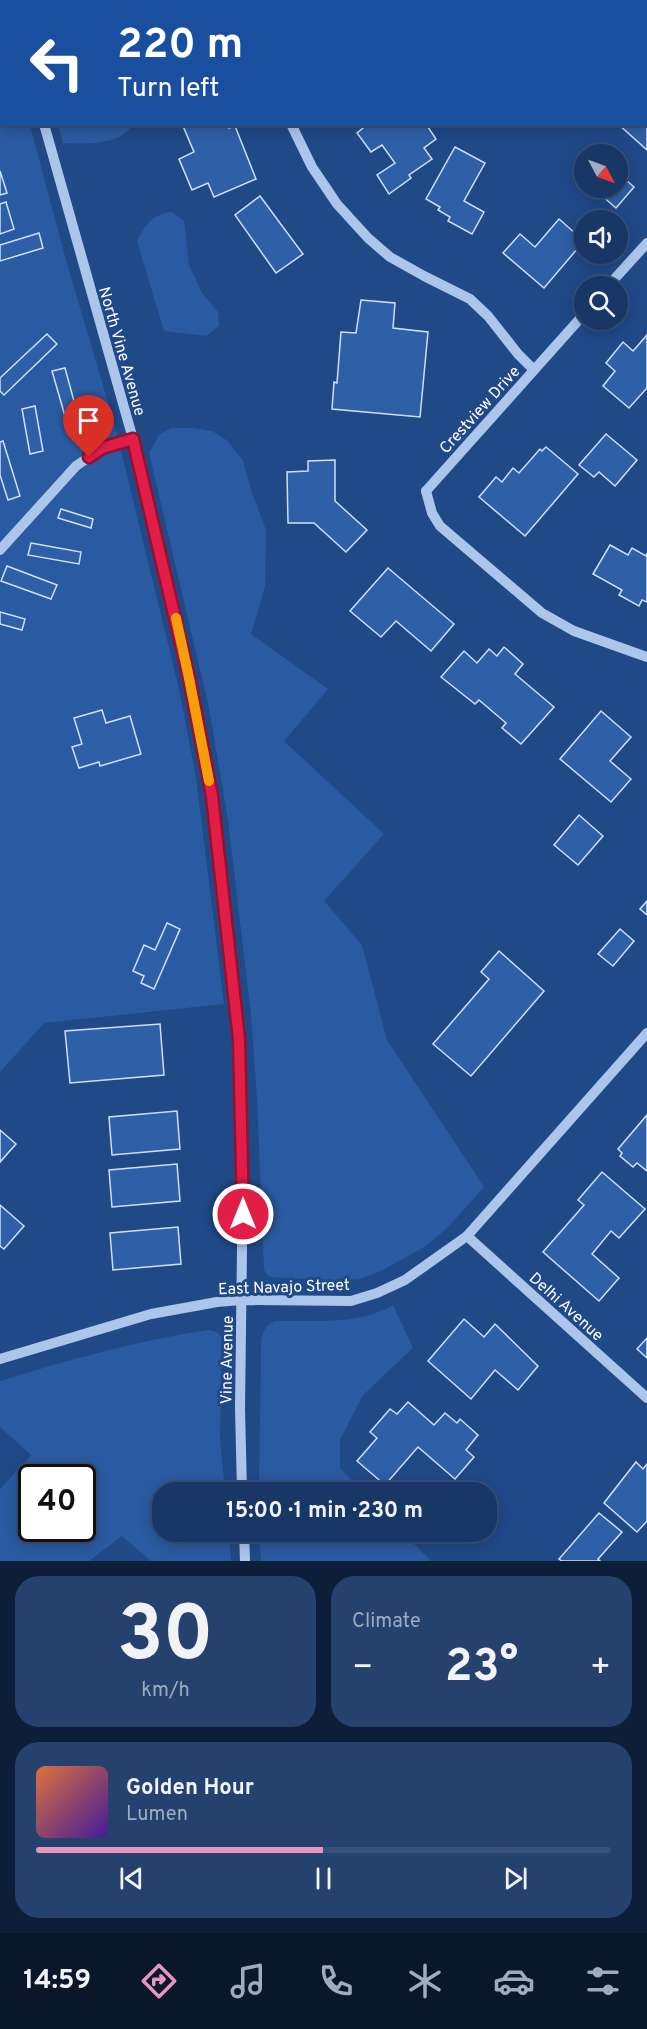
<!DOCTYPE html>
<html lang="en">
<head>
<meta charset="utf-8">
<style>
  :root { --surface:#183766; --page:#25426f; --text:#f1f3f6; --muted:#9facbf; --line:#36517a; --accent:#e797bd }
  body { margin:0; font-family:Overpass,sans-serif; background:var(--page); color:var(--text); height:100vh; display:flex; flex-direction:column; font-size:22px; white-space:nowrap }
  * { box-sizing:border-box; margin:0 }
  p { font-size:20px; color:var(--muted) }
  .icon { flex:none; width:33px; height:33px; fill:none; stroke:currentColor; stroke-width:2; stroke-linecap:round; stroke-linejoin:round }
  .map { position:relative; height:1561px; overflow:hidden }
  .details { display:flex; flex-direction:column; gap:15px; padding:15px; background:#0d1e38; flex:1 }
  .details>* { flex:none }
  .guide { position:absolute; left:0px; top:0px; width:648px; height:126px; box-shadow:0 3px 15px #0003,0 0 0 2px var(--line); background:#1a4fa0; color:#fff; overflow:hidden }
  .needle { width:39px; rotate:131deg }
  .tools { position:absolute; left:574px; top:144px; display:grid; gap:12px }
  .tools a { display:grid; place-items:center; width:54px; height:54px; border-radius:50%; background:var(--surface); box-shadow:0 3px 15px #0003,0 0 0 2px var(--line); font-size:30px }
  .speed { position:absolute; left:18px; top:1464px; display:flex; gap:12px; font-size:30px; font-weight:700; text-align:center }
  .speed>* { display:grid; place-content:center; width:78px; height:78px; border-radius:50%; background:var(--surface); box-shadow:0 3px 15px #0003,0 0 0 2px var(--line); line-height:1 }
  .speed .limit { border:3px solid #111; border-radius:9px; background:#fff; color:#111 }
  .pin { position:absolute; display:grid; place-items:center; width:51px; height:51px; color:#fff; margin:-62px -26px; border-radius:50% 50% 50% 0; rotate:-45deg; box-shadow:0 0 6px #0007 }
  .pin .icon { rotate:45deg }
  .me { position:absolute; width:66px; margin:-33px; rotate:0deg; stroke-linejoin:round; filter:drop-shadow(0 0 4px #0008) }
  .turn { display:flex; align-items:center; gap:21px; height:126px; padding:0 18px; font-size:27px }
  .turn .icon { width:78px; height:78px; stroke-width:2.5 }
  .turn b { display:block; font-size:42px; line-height:51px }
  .big { font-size:45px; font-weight:700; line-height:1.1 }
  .details .tile { flex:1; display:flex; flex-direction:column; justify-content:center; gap:9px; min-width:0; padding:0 21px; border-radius:24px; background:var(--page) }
  .details .dial { align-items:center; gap:0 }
  .dial b { font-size:78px; line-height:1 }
  .song { display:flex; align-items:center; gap:18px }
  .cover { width:72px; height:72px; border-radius:9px; background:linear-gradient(135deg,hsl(20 70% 55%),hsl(260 70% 35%)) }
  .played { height:6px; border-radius:3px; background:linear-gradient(90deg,var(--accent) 50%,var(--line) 50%) }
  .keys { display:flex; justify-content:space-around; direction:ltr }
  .heat { display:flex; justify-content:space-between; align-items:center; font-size:33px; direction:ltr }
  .details .tiles { flex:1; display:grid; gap:15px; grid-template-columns:1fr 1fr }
  .tile:last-child { grid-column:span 2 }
  .trip { position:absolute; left:152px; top:1482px; width:345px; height:60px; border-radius:24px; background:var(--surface); box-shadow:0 3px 15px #0003,0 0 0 2px var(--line); font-weight:700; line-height:60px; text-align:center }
  .tabs { display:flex; height:96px; justify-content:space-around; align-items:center; background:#0a1629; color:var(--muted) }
  .tabs .icon { width:42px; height:42px }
  .tabs .current { color:var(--accent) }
  .tabs b { font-size:27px; color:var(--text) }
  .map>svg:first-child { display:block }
  .green { fill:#2a5aa1; fill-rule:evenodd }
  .building { fill:#2f5fa6; stroke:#cfe0f8; stroke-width:1.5 }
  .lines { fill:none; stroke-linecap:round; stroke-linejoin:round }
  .minor { stroke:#abc5eb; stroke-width:10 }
  .route-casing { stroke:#92132f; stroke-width:15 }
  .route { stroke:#e11d48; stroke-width:10 }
  .slow { stroke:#f59e0b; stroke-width:10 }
  .labels { text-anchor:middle; stroke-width:6; stroke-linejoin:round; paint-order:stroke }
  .street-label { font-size:16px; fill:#fff; stroke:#204988 }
</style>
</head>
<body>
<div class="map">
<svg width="647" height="1561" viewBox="0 0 647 1561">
  <rect width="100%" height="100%" fill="#204988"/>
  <g class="green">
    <path d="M0 17 2 19V124L30 125 66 260 115 426 179 689 196 777 224 1004 44 1023 0 1072Z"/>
    <path d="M58 125V124L132 125C120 146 84 144 63 143Z"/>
    <path d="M172 212 184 221 189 265 202 293 218 312 219 326 206 336 164 331 137 241C145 225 152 214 172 212Z"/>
    <path d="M171 428H194L212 431 228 441 243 461 251 490 266 530 265 587 251 634 328 689 284 741 384 834 324 901 362 945 387 1040 484 1187 448 1227 426 1246 381 1271 360 1279 338 1281 271 1277 266 1274 264 1269 257 1099 251 1015 228 820 209 708 149 453 160 434Z"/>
    <path d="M393 1305 413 1348 363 1395 340 1440V1468L363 1492H259L261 1345C262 1333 264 1326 275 1321 314 1320 358 1326 393 1305Z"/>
    <path d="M209 1330 217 1332 222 1338 220 1439 225 1492H162V1532H229L231 1561H151L122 1536 89 1561H0V1489L31 1455 0 1427V1381C69 1360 138 1340 209 1330ZM32 1478H82V1528H32Z"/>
    <path d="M259 1532H402L431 1561H261Z"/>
  </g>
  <g class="building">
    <path d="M391 0H419L421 2H393Z"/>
    <path d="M646 101 647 102V150L618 124H646Z"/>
    <path d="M187 124H228L229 128 235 126 256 179 214 197 208 183 192 190 179 159 194 152 183 126Z"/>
    <path d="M368 124H426L436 139 424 148 432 159 409 175 411 178 389 194 377 175 395 163 382 145 371 152 357 133Z"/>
    <path d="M455 147 485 163 464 201 484 212 472 234 448 221 450 217 438 210 440 207 426 199Z"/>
    <path d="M0 171 7 193 0 195Z"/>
    <path d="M618 173 634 187 616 208 593 188H618Z"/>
    <path d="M260 196 303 254 276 273 235 215Z"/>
    <path d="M6 202 14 229 0 234V204Z"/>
    <path d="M559 219 584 241 544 288 503 253 520 234 535 247Z"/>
    <path d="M39 233 43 248 0 261V245Z"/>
    <path d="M361 300 395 303 393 328 428 332 420 417 332 409 334 382 337 383 341 332 356 333Z"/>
    <path d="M47 334 57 344 4 395 0 391V378Z"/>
    <path d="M647 335V388L629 408 603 386 615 371 606 363 623 342 633 351Z"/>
    <path d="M65 368 81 427 69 430 52 371Z"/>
    <path d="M35 406 43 451 30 454 22 409Z"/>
    <path d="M606 434 637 460 615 486 599 472 594 477 579 465Z"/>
    <path d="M3 441 20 496 8 500 0 475V442Z"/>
    <path d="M546 447 578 474 525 536 479 497 496 477 502 482 513 468 519 473 540 449 542 451Z"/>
    <path d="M335 460V501L367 530 346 552 314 523H288L287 472 308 471V461Z"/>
    <path d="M61 509 93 519 91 528 58 518Z"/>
    <path d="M31 543 81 552 79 564 28 555Z"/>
    <path d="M610 545 628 555 632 548 646 556 647 553V602L642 600 639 606 619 595 622 590 593 574Z"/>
    <path d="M7 566 57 585 51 599 1 581Z"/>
    <path d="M388 568 454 624 431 651 396 621 381 637 350 611Z"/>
    <path d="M0 612 25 619 22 630 0 624Z"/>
    <path d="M504 647 523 664 515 674 554 707 521 744 502 728 506 723 479 700 475 704 441 677 464 651 477 663 489 649 497 656Z"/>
    <path d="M102 710 106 723 130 716 141 754 100 766 99 762 79 768 72 747 82 744 74 718Z"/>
    <path d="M601 711 631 737 610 761 631 779 611 802 560 759Z"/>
    <path d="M579 815 603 836 578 865 554 845Z"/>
    <path d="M647 901V915L640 909Z"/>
    <path d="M167 923 180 929 154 989 141 983 144 976 133 971 144 945 155 950Z"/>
    <path d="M620 929 634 941 613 966 598 954Z"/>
    <path d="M499 951 544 991 471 1076 433 1044 489 979 481 972Z"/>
    <path d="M160 1024 164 1075 70 1083 65 1031Z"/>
    <path d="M177 1111 180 1149 112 1155 109 1117Z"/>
    <path d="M647 1115V1171L637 1163 633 1167 620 1156 622 1153 618 1149Z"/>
    <path d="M0 1130 16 1144 0 1162Z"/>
    <path d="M177 1164 180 1201 112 1207 109 1170Z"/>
    <path d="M602 1172 645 1209 619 1238 611 1231 592 1254 619 1278 599 1301 543 1252 584 1205 578 1200Z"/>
    <path d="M0 1205 24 1226 4 1249 0 1246Z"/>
    <path d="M178 1227 181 1264 113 1270 110 1233Z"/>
    <path d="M464 1319 484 1337 495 1324 538 1366 518 1390 495 1370 471 1399 428 1361Z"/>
    <path d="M647 1338V1358L637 1349Z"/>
    <path d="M408 1402 434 1425 445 1413 457 1423 460 1419 478 1435 466 1450 474 1457 455 1479 418 1447 385 1485 357 1461 377 1438 370 1432 390 1409 397 1414Z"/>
    <path d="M636 1462 643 1469 647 1464V1521L637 1532 604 1503Z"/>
    <path d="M599 1513 622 1532 598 1559 600 1561H562L559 1559Z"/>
  </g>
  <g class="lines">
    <g class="minor">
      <path d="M9 0V2"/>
      <path d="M620 0 622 2"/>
      <path d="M292 2 293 0"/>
      <path d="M646 23 647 24"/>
      <path d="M44 124 133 439 189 678 212 796 239 1039 243 1171 240 1408 242 1492"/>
      <path d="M291 124 312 167 337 204 368 238 390 257 424 276 470 299 488 316 518 354 534 370"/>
      <path d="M608 286 647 243"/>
      <path d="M426 491 432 513 440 526 542 613 574 631 647 657"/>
      <path d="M426 491 585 313"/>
      <path d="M0 550 76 466 102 448 133 439"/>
      <path d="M467 1236 647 1398"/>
      <path d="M0 1359 151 1314 217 1302 242 1300 351 1301 377 1293 405 1280 467 1236 647 1033"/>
      <path d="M244 1532 245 1561"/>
    </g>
  </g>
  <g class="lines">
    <defs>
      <path id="route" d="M89 457 102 448 133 439 189 678 212 796 239 1039 243 1214"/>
    </defs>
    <use href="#route" class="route-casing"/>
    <use href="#route" class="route"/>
    <path class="slow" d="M176 618 189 678 209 781"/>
  </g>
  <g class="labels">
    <g class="street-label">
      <text transform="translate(123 351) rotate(74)" y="6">North Vine Avenue</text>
      <text transform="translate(479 409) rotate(-48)" y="6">Crestview Drive</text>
      <text transform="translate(284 1286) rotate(-2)" y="6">East Navajo Street</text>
      <text transform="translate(567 1306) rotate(42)" y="6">Delhi Avenue</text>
      <text transform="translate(226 1360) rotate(-89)" y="6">Vine Avenue</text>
    </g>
  </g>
</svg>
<div class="tools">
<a><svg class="needle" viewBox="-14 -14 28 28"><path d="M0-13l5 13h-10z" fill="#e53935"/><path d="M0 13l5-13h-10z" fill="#9facbf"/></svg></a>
<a><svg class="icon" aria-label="sound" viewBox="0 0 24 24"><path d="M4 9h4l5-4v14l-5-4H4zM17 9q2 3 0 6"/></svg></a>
<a><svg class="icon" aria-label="search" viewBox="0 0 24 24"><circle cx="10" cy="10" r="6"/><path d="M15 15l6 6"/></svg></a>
</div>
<div class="speed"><div class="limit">40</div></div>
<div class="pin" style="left:89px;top:457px;background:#d93025"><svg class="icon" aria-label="arrive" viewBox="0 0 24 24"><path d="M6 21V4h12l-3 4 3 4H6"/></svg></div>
<svg class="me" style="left:243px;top:1214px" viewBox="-20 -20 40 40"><circle r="17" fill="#e11d48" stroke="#fff" stroke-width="3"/><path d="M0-11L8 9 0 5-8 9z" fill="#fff"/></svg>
<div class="trip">15:00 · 1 min · 230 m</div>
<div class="guide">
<div class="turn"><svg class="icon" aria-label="left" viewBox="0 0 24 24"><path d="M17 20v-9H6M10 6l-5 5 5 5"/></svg><div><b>220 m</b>Turn left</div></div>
</div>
</div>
<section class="details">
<div class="tiles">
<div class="tile dial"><b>30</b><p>km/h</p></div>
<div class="tile"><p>Climate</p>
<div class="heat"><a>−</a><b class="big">23°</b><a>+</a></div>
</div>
<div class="tile">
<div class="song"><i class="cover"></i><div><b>Golden Hour</b><p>Lumen</p></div></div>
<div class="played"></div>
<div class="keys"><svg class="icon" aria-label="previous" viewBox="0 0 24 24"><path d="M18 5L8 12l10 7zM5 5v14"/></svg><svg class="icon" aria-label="pause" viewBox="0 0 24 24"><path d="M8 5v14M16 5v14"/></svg><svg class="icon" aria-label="next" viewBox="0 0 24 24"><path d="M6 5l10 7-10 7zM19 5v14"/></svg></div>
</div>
</div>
</section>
<nav class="tabs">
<b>14:59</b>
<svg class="icon current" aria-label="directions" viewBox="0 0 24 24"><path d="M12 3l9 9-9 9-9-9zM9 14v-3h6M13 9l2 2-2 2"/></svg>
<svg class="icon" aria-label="music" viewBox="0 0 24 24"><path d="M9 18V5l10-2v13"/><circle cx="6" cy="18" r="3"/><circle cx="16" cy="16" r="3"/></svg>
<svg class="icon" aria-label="phone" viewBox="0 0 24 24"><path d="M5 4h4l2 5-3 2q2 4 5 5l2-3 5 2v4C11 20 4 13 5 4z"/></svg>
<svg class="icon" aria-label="climate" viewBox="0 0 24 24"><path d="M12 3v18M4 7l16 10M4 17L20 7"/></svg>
<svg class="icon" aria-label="car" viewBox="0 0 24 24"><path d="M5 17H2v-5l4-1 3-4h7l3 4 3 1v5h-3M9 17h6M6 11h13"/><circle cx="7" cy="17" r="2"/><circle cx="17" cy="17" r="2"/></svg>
<svg class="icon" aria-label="filters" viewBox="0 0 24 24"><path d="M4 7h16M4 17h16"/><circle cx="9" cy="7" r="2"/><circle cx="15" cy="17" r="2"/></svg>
</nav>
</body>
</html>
